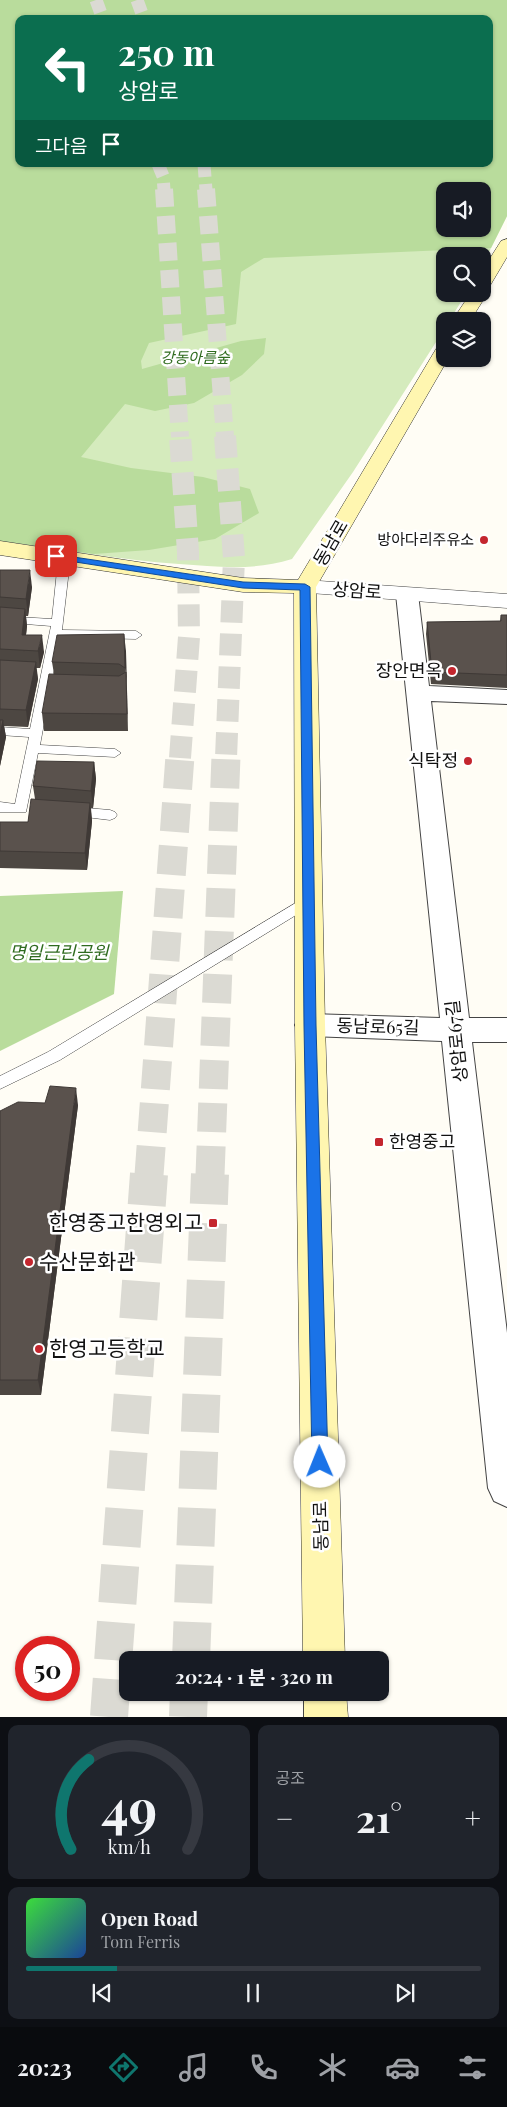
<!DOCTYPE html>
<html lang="ko">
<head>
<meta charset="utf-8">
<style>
  :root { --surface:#171b24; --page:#20242c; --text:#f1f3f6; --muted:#9ea1a6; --line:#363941; --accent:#0f766e }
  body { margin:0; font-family:"Playfair Display","Noto Sans KR",serif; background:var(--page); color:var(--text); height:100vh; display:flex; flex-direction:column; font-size:19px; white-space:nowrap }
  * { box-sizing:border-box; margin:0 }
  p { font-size:16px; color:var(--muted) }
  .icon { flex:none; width:28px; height:28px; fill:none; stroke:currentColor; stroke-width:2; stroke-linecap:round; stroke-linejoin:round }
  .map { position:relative; height:1717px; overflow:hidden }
  .sheet { display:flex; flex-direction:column; gap:8px; padding:8px; background:#0d0f14; flex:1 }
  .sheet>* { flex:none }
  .banner { position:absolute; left:15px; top:15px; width:478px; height:152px; border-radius:10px; box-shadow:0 1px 4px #0004; background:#0b6e4f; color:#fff; overflow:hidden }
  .buttons { position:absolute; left:436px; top:182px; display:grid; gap:10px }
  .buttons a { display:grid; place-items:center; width:55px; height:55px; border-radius:10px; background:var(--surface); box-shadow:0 1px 4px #0004; font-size:25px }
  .speed { position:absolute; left:15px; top:1636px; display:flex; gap:10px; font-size:25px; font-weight:700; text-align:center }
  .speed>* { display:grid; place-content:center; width:65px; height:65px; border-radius:50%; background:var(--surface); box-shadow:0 1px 4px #0004; line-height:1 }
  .speed .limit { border:8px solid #d22; background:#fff; color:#111 }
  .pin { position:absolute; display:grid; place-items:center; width:42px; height:42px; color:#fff; margin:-21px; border-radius:10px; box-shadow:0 2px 8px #0006 }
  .me { position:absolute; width:55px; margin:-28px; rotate:359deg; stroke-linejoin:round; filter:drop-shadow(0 0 4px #0008) }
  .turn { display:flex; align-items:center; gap:18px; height:105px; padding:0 20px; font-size:22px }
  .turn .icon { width:65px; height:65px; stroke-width:2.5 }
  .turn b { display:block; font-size:35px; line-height:42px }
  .then { display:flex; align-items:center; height:48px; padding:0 20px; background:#0003; gap:10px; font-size:19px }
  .big { font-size:38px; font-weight:700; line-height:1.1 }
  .sheet .widget { flex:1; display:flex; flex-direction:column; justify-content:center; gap:8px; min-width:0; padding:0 18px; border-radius:10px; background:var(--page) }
  .sheet .dial { align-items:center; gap:0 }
  .dial svg { height:130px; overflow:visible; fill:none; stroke:var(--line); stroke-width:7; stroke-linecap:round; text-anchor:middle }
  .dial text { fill:var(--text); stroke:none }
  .song { display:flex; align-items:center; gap:15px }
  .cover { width:60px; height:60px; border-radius:8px; background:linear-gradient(135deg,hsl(120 70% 55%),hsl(220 70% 35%)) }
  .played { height:5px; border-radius:2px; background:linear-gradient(90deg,var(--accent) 20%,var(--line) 20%) }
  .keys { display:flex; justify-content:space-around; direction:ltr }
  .heat { display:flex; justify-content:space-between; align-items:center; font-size:28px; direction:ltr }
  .sheet .tiles { flex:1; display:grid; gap:8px; grid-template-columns:1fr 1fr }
  .widget:last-child { grid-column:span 2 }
  .trip { position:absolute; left:119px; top:1651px; width:270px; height:50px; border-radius:10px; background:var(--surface); box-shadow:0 1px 4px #0004; font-weight:700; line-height:50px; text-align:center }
  .dock { display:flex; height:80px; justify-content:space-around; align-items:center; background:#090b0e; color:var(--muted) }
  .dock .icon { width:35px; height:35px }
  .dock .selected { color:var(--accent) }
  .dock b { font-size:22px; color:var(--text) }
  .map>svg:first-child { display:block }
  .green { fill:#d5ebbd; fill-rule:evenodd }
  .forest { fill:#b9dc9c; fill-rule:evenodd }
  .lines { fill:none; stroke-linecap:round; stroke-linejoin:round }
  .motorway-tunnel-far4 { stroke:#dbdad3; stroke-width:13; stroke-dasharray:13 7; stroke-linecap:butt }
  .motorway-tunnel-far3 { stroke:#dbdad3; stroke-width:18; stroke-dasharray:18 9; stroke-linecap:butt }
  .motorway-tunnel-far2 { stroke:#dbdad3; stroke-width:22; stroke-dasharray:22 11; stroke-linecap:butt }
  .motorway-tunnel-far1 { stroke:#dbdad3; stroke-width:29; stroke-dasharray:29 14; stroke-linecap:butt }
  .motorway-tunnel { stroke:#dbdad3; stroke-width:38; stroke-dasharray:38 19; stroke-linecap:butt }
  .service-casing { stroke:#444; stroke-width:1 }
  .minor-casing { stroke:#444; stroke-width:2 }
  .tertiary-casing { stroke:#444; stroke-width:1 }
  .secondary-casing { stroke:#333; stroke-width:1 }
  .service { fill:#fff; fill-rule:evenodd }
  .minor { fill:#fff; fill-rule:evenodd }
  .tertiary { fill:#fff; fill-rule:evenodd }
  .secondary { fill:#fff6b0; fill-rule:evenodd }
  .wall { fill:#4d4742 }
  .shaded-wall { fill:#3f3936 }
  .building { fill:#5a524d; stroke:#3f3936 }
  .route { fill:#1a73e8; stroke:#114b97 }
  .poi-dot { fill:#c4262e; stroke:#fff; stroke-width:2 }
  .labels { text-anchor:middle; stroke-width:5; stroke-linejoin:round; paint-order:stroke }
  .far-park-label { font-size:15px; font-style:italic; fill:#2f6b1f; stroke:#fff }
  .far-poi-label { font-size:15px; fill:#111; stroke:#fff; text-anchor:end }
  .street-label { font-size:18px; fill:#111; stroke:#fff }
  .poi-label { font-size:18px; fill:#111; stroke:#fff; text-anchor:end }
  .park-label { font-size:18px; font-style:italic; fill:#2f6b1f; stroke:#fff }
  .near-poi-label { font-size:21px; fill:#111; stroke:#fff; text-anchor:start }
</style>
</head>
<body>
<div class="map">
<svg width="507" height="1717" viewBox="0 0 507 1717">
  <rect width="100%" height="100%" fill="#fffdf5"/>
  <path class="green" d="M0 0H507V216L483 264 482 256H445V294H466L449 321H445V328L353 472 292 559C253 571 219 567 179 564 119 560 59 549 0 541ZM19 19H489V164H19ZM445 191H482V229H445Z"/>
  <g class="forest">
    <path d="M0 0H507V216L491 248 264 258 241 272 236 324 149 343 141 361 142 369 241 341 266 338 264 354 242 375 194 403 155 411 125 404 81 457 131 468 203 477 250 489 259 513 215 539 149 550 94 554 0 541ZM19 19H489V164H19ZM445 191H482V229H445Z"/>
    <path d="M123 891 114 994 0 1051V896Z"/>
  </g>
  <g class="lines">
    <g class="motorway-tunnel-far4">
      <path d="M96 0 103 19"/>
      <path d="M137 0 144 19"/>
      <path d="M158 164 163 176 164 190"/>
      <path d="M204 164 206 190"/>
    </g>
    <g class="motorway-tunnel-far3">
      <path d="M164 189 180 437"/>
      <path d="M206 189 225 437"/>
    </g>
    <g class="motorway-tunnel-far2">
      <path d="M225 436 234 558 226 758"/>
      <path d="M180 758 189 637 188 552 180 436"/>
    </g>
    <g class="motorway-tunnel-far1">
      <path d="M149 1175 180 756"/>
      <path d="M210 1175 226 756"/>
    </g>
    <g class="motorway-tunnel">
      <path d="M191 1660 210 1174"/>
      <path d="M109 1717 149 1174"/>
      <path d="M188 1717 189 1692"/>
    </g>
    <defs>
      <g id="service">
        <path d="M64 558 70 561 62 630 136 631 142 635 136 639 60 637 40 745 115 749 121 753 115 757 38 753 26 812H0V802L15 804 29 737 0 735V727L30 729 51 626 0 622V616L52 619 58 561Z"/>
        <path d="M74 807 110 810 115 812 117 815 115 818 110 820 69 815 67 812 69 809Z"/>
        <path d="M309 895 314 896 316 900 314 904 60 1060 0 1089V1076L48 1052Z"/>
      </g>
      <path id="minor" d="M407 588 415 589 418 594 429 686 507 690V704L431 701 469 1018H507V1042H472L507 1333V1507L494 1501 488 1488 442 1041 310 1036 300 1033 295 1025 300 1017 310 1014 440 1018 396 594 399 589Z"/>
      <path id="tertiary" d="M305 580 507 594V608L297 592 294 587 297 582Z"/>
      <g id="secondary">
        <path d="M507 239V257L488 289 482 290V271L501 241Z"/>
        <path d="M482 290 487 294 470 321H452L470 294H482Z"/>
        <path d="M445 344V359H448L316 587 325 1025 345 1660H303L295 1025 294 593 243 592 0 555V541L243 578 298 580 436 349 439 345Z"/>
        <path d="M304 1692H346L348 1717H304Z"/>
      </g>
    </defs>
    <use href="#service" class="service-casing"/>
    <use href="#minor" class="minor-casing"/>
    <use href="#tertiary" class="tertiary-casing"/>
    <use href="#secondary" class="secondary-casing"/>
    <use href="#service" class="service"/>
    <use href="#minor" class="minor"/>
    <use href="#tertiary" class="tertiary"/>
    <use href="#secondary" class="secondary"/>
  </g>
  <g class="wall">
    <path d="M0 570 32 587 28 616H26L27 626 26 635 44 652 40 668H36L38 679 28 727 4 726 6 737 0 766Z"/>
    <path d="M501 615H507V688L431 684 426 634 427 622 500 621Z"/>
    <path d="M124 634 128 731H44L42 713 54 674 52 662Z"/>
    <path d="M94 762 96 779 93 808H91L92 821 87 870 0 868V822H28L35 799 33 786Z"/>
    <path d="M78 1105 41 1395H0V1111Z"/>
  </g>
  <g class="shaded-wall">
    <path d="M30 570 32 587 28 616 26 599Z"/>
    <path d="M25 609 27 626 24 652 22 635Z"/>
    <path d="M124 634 126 651 127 685 125 668Z"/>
    <path d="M42 635 44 652 40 668 38 651Z"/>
    <path d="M36 662 38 679 28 727 26 710Z"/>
    <path d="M126 672 127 689 128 731 127 714Z"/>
    <path d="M3 720 6 737 0 766V735Z"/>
    <path d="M94 762 96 779 93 808 91 791Z"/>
    <path d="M90 803 92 821 87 870 85 853Z"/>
    <path d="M76 1088 78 1105 41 1395 38 1380Z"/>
  </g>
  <g class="building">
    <path d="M0 570H30L26 599 0 597Z"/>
    <path d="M0 607 25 609 22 635H42L38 651 0 649Z"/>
    <path d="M501 615H507V675L432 672 427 622 501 621Z"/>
    <path d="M124 634 125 668 119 664 52 662 57 635Z"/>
    <path d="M0 660 36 662 26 710 0 709Z"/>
    <path d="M126 672 127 714 42 713 49 674 119 676Z"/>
    <path d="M0 720H3L0 735Z"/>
    <path d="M37 761 94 762 91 791 33 786Z"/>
    <path d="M31 799 90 803 85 853 0 851V822H28Z"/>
    <path d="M50 1086 76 1088 38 1380H0V1111L18 1102 45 1103Z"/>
  </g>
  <path class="route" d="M53 554 243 582 305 584 310 587 316 1025 328 1462 326 1467 320 1469 314 1467 312 1462 304 1025 300 590 243 588 56 559 51 556Z"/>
  <g class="poi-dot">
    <circle cx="484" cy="540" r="5"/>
    <circle cx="452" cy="671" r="5"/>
    <circle cx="468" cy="761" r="5"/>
    <rect x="374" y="1137" width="10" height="10" rx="2.5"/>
    <rect x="208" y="1218" width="10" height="10" rx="2.5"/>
    <circle cx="29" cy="1262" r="5"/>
    <circle cx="39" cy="1349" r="5"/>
  </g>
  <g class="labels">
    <g class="far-park-label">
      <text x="195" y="363">강동아름숲</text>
    </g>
    <g class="far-poi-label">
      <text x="474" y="545">방아다리주유소</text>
    </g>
    <g class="street-label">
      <text transform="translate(331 543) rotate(-60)" y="6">동남로</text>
      <text transform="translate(357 591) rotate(4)" y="6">상암로</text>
      <text transform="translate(378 1027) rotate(2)" y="6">동남로65길</text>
      <text transform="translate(457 1041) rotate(-96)" y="6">상암로67길</text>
      <text transform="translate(321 1526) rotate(-91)" y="6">동남로</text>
    </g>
    <g class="poi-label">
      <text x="442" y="677">장안면옥</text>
      <text x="458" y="767">식탁정</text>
      <text x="389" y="1148" text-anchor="start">한영중고</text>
    </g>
    <g class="park-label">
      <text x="59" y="959">명일근린공원</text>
    </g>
    <g class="near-poi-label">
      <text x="203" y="1230" text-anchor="end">한영중고한영외고</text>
      <text x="39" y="1269">수산문화관</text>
      <text x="49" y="1356">한영고등학교</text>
    </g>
  </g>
</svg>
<div class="buttons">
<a><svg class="icon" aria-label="sound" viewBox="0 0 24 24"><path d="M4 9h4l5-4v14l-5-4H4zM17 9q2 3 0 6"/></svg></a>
<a><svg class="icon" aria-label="search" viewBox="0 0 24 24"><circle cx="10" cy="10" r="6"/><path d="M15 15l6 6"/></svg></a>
<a><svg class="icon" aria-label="layers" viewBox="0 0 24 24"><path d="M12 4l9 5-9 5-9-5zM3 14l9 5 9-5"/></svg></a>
</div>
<div class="speed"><div class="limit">50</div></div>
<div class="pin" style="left:56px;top:556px;background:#d93025"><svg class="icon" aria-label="arrive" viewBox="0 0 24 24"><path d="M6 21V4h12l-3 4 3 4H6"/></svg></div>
<svg class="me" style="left:320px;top:1462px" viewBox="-20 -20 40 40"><circle r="19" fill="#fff"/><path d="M0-13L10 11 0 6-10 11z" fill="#1a73e8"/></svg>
<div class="trip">20:24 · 1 분 · 320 m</div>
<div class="banner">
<div class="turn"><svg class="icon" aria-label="left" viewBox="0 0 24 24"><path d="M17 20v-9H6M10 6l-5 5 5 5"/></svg><div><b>250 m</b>상암로</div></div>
<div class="then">그다음<svg class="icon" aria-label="arrive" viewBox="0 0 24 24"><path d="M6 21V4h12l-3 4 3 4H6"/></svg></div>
</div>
</div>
<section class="sheet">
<div class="tiles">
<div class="widget dial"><svg viewBox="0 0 100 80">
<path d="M14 69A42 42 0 1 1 86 69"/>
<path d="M14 69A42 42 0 0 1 25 14" stroke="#0f766e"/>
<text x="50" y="56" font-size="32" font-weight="700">49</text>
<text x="50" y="72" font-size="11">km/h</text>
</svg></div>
<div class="widget"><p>공조</p>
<div class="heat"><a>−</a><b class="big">21°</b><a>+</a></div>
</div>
<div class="widget">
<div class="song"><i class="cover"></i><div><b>Open Road</b><p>Tom Ferris</p></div></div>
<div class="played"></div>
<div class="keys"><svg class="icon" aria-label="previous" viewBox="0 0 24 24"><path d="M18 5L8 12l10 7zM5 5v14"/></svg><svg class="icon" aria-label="pause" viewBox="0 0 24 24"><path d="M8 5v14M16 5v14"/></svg><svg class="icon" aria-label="next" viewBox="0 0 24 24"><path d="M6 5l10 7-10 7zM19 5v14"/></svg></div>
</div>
</div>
</section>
<nav class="dock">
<b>20:23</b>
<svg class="icon selected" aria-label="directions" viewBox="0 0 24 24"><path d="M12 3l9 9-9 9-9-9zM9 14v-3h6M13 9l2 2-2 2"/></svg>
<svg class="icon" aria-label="music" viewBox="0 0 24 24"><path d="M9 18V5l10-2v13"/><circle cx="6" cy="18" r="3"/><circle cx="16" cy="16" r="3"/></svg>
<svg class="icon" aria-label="phone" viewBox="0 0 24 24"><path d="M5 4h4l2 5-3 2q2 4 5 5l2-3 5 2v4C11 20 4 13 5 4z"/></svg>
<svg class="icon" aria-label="climate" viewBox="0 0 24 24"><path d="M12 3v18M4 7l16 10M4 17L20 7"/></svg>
<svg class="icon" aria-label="car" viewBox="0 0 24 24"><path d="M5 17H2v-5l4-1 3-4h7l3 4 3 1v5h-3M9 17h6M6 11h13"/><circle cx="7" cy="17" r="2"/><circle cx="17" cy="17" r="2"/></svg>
<svg class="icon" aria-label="filters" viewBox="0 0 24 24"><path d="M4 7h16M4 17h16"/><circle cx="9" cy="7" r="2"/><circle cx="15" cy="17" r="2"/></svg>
</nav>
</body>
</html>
